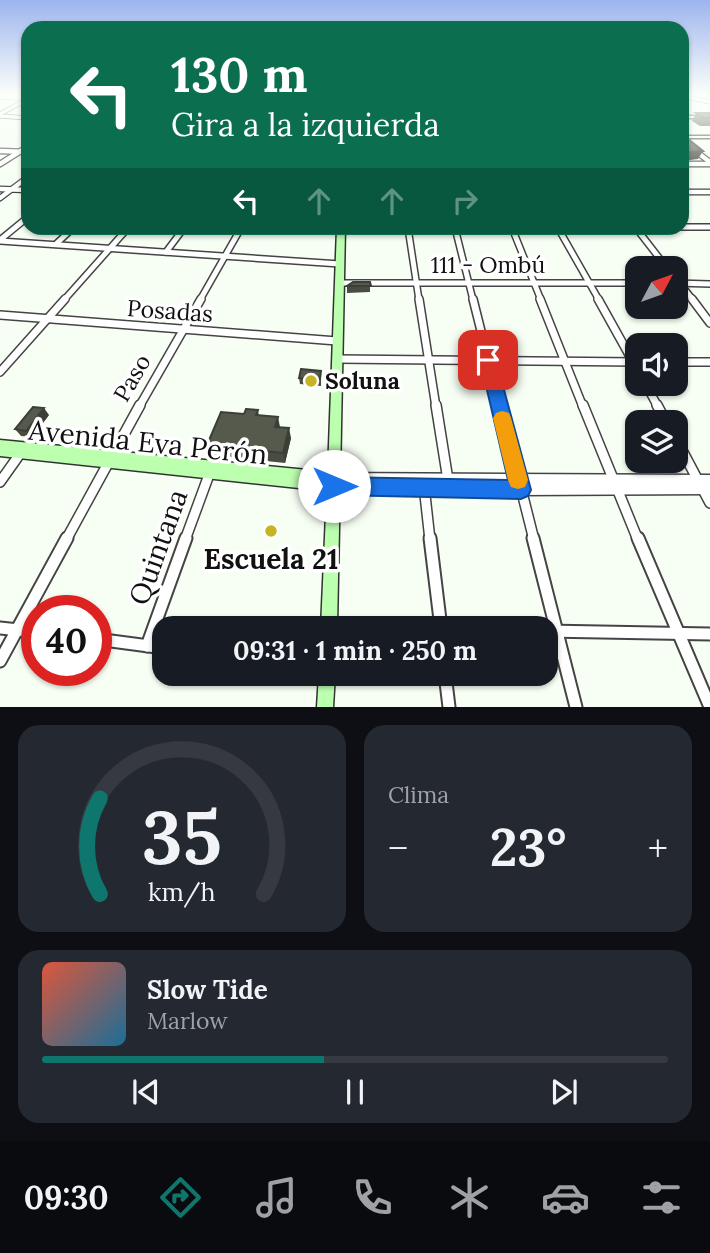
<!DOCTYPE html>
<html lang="es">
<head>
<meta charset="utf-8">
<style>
  :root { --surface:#171b24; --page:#242831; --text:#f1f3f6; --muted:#9ea1a6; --line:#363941; --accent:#0f766e }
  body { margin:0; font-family:Lora,serif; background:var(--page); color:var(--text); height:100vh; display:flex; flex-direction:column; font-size:26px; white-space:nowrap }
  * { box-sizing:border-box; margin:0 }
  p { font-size:23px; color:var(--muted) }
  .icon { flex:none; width:38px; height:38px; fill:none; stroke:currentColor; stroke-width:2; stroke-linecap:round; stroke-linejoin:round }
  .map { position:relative; height:707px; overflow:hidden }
  .panel { display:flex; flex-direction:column; gap:18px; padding:18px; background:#0d0f14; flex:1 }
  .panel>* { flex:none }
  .top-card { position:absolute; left:21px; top:21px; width:668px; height:214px; border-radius:21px; box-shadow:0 2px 5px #0004; background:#0b6e4f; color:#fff; overflow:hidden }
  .needle { width:46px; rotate:49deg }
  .tools { position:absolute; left:625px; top:256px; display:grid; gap:14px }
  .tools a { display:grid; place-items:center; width:63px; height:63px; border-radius:14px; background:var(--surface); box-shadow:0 2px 5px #0004; font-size:35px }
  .speed { position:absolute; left:21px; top:595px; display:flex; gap:14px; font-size:35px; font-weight:700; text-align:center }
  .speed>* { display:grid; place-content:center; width:91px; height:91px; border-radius:50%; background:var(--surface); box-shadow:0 2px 5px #0004; line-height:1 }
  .speed .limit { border:10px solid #d22; background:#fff; color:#111 }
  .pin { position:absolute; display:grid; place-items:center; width:60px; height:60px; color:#fff; margin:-30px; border-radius:14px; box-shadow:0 4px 10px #0006 }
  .me { position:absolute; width:77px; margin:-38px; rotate:90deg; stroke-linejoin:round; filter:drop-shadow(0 0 5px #0008) }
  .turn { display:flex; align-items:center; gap:24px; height:147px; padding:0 35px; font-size:32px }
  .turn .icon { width:91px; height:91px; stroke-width:2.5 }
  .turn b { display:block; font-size:49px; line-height:60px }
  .lanes { display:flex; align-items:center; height:66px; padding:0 35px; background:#0003; justify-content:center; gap:35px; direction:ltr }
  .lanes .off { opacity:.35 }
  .big { font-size:52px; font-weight:800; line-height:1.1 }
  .panel .card { flex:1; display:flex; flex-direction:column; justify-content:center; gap:10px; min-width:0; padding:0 24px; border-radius:21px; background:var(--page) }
  .panel .dial { align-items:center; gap:0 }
  .dial svg { height:182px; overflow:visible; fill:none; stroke:var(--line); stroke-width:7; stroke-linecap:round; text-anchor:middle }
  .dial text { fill:var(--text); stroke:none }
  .song { display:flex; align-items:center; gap:21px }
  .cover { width:84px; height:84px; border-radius:10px; background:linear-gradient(135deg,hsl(10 70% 55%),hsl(200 70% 35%)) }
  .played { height:7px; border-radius:4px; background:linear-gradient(90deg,var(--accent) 45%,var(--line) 45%) }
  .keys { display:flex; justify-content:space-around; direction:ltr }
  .heat { display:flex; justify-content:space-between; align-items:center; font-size:38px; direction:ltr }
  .panel .tiles { flex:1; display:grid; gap:18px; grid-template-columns:1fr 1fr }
  .card:last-child { grid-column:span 2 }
  .trip { position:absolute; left:152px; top:616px; width:406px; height:70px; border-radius:21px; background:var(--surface); box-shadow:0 2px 5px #0004; font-weight:800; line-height:70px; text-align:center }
  .tabs { display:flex; height:112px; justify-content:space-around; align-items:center; background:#090b0e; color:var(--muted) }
  .tabs .icon { width:49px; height:49px }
  .tabs .active { color:var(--accent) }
  .tabs b { font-size:32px; color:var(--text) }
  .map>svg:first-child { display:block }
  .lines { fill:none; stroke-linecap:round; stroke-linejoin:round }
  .minor-far5-casing { stroke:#444; stroke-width:5 }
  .minor-far4-casing { stroke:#444; stroke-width:7 }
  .minor-far3-casing { stroke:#444; stroke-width:8 }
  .minor-far2-casing { stroke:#444; stroke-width:10 }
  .minor-far1-casing { stroke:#444; stroke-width:12 }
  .minor-casing { stroke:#444; stroke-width:15 }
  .tertiary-casing { stroke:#444; stroke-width:3 }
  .secondary-casing { stroke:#333; stroke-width:3 }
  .minor-far5 { stroke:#fff; stroke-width:3.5 }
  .minor-far4 { stroke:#fff; stroke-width:4.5 }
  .minor-far3 { stroke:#fff; stroke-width:5 }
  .minor-far2 { stroke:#fff; stroke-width:7 }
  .minor-far1 { stroke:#fff; stroke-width:9 }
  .minor { stroke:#fff; stroke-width:11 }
  .tertiary { fill:#fff; fill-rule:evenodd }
  .secondary { fill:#bcffaf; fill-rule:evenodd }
  .wall { fill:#494d41 }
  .shaded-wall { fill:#3c3f35 }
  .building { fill:#555a4c; stroke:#3c3f35; stroke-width:2 }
  .route { fill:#1a73e8; stroke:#114b97; stroke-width:2 }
  .slow { fill:#f59e0b }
  .poi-dot { fill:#c5b424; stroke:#fff; stroke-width:2.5 }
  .labels { text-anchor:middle; stroke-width:7; stroke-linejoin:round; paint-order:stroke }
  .street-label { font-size:23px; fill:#111; stroke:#fff }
  .poi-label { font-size:23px; font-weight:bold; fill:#111; stroke:#fff; text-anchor:start }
  .near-street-label { font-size:28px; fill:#111; stroke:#fff }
  .near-poi-label { font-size:28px; font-weight:bold; fill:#111; stroke:#fff }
</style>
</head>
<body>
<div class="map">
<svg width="710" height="707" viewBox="0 0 710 707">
  <rect width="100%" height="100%" fill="#f7fff4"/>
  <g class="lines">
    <defs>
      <g id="minor-far5">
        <path d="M682 96 710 102"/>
        <path d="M0 97 27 98"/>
        <path d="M0 114 28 99"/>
        <path d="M0 116 28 118"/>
        <path d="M682 141 692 149"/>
        <path d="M24 149 28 146"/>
      </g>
      <g id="minor-far4">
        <path d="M690 147 710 162"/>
        <path d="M0 151 28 152"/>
        <path d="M0 164 27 147"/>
        <path d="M682 164H710"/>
        <path d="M0 189 28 190"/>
        <path d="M682 192H710"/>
        <path d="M0 198 28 177"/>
      </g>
      <g id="minor-far3">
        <path d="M682 227H710"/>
        <path d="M408 228 419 300"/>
        <path d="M455 228 473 300"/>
        <path d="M512 228 541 300"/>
        <path d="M558 228 599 300"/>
        <path d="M636 228 667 268"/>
        <path d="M0 240 28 217"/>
        <path d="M0 241 340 264"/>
        <path d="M56 244 73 228"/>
        <path d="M166 252 184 228"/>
        <path d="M676 278 693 300"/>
        <path d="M339 283H637"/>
        <path d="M676 283 710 284"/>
        <path d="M64 300 128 228"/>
        <path d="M200 300 241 228"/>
      </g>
      <g id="minor-far2">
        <path d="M419 299 436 407"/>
        <path d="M473 299 500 407"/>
        <path d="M540 299 583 407"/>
        <path d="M598 299 637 369"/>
        <path d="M692 299 710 323"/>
        <path d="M0 315 337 341"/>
        <path d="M337 359 637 362"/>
        <path d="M676 362H710"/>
        <path d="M0 372 65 299"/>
        <path d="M645 383 658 407"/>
        <path d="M139 407 201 299"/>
      </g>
      <g id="minor-far1">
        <path d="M436 405 448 480"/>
        <path d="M500 405 534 540"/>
        <path d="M583 405 638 540"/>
        <path d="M657 405 666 422"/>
        <path d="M676 439 710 503"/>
        <path d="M0 482 22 451"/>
        <path d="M424 486 430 540"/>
        <path d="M66 540 140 405"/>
        <path d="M185 540 210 472"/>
      </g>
      <g id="minor">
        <path d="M430 538 441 628"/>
        <path d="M533 538 576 707"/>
        <path d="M638 538 710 707"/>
        <path d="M329 625 467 628"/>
        <path d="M0 628 37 632"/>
        <path d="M546 631 710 634"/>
        <path d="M96 639 164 648"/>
        <path d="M147 646 186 538"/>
        <path d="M0 661 67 538"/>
        <path d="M445 674 449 707"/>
      </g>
      <g id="tertiary">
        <rect x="682" y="116" width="28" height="2"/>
        <rect x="682" y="136" width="28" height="2"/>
        <path d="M333 473 710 475V494L521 495 334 491 330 490 328 486 331 482 327 478 329 474Z"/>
      </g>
      <g id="secondary">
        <path d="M337 228H345L337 628H321L327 491 0 456V440L328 472Z"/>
        <path d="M319 674H335L333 707H317Z"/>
      </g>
    </defs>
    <use href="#minor-far5" class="minor-far5-casing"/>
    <use href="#minor-far4" class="minor-far4-casing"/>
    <use href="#minor-far3" class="minor-far3-casing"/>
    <use href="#minor-far2" class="minor-far2-casing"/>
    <use href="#minor-far1" class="minor-far1-casing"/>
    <use href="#minor" class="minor-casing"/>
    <use href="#tertiary" class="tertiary-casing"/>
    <use href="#secondary" class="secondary-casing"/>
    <use href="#minor-far5" class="minor-far5"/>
    <use href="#minor-far4" class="minor-far4"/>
    <use href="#minor-far3" class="minor-far3"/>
    <use href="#minor-far2" class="minor-far2"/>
    <use href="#minor-far1" class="minor-far1"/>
    <use href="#minor" class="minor"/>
    <use href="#tertiary" class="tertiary"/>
    <use href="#secondary" class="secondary"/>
  </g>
  <g class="wall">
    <path d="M696 113H710V126H700L692 121Z"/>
    <path d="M370 282V292L347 293V286Z"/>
    <path d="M299 378H321V386L300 384Z"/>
    <path d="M258 410 259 416 280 427 291 438 285 463 211 455 207 445 244 414Z"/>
    <path d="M49 415 32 437 21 436 15 429Z"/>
  </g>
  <g class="shaded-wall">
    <path d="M703 151 698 159 682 161V153Z"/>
    <path d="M44 408 49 415 32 437 26 431Z"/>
    <path d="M278 417 280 427H275Z"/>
    <path d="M289 428 291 438 285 463 283 453Z"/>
  </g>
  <g class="building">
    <path d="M696 113H710V118H704Z"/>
    <path d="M682 134 703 151 682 153Z"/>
    <path d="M353 282H370L371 286H347Z"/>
    <path d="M301 369 321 371 320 379 299 378Z"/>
    <path d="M33 407 44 408 26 431 15 429Z"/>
    <path d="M246 409 258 410 256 415 278 417 275 427 289 428 283 453 207 445 221 412 244 414Z"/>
  </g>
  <linearGradient id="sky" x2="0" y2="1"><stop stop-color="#9db5ee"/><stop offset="0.49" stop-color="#fbfffa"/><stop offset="1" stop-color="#fbfffa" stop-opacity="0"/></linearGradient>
  <rect width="710" height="193" fill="url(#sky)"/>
  <path class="route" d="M488 354 496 360 531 490 528 496 521 499 334 495 326 493 323 486 326 479 334 477 508 480 480 360Z"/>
  <path class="slow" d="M502 411 509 413 511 418 528 480 525 487 518 489 511 487 508 480 493 418 496 413Z"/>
  <g class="poi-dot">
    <circle cx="311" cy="381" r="7"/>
    <circle cx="271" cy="531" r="7"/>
  </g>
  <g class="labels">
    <g class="street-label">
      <text x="488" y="273">111 - Ombú</text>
      <text transform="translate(170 311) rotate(4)" y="8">Posadas</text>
      <text transform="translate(132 378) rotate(-60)" y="8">Paso</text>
    </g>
    <g class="poi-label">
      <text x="325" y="389">Soluna</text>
    </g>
    <g class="near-street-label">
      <text transform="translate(148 442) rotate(6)" y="10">Avenida Eva Perón</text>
      <text transform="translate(158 547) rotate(-70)" y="10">Quintana</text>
    </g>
    <g class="near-poi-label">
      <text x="271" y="569">Escuela 21</text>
    </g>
  </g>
</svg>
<div class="tools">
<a><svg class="needle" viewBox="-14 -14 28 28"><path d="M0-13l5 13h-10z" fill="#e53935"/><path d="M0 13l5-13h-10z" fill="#9ea1a6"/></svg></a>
<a><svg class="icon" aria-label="sound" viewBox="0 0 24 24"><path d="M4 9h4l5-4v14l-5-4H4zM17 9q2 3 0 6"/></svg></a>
<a><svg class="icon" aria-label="layers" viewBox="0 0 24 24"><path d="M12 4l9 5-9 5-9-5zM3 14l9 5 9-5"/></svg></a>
</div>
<div class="speed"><div class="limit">40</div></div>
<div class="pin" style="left:488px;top:360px;background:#d93025"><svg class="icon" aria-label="arrive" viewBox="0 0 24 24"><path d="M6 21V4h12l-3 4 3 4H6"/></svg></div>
<svg class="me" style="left:334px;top:486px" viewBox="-20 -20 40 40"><circle r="19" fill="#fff"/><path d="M0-13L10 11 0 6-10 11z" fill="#1a73e8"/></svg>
<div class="trip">09:31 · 1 min · 250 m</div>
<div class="top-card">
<div class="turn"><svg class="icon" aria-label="left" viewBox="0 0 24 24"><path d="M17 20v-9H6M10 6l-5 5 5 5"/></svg><div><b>130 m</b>Gira a la izquierda</div></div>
<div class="lanes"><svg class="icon" aria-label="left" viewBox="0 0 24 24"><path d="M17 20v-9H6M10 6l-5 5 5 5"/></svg><svg class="icon off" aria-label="ahead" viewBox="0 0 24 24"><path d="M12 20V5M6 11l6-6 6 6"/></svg><svg class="icon off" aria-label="ahead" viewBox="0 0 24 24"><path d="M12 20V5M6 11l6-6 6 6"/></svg><svg class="icon off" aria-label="right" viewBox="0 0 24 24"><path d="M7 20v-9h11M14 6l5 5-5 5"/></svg></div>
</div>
</div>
<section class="panel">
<div class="tiles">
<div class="card dial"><svg viewBox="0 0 100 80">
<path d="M14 69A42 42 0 1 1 86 69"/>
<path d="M14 69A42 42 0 0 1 14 27" stroke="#0f766e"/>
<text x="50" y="56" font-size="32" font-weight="700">35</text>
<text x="50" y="72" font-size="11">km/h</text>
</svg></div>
<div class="card"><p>Clima</p>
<div class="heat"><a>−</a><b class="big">23°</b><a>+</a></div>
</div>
<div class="card">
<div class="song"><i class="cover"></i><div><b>Slow Tide</b><p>Marlow</p></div></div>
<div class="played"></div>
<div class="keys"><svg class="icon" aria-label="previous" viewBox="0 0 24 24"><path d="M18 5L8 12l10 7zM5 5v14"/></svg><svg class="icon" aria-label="pause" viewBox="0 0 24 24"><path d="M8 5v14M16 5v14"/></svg><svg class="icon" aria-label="next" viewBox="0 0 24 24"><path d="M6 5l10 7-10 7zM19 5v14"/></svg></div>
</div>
</div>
</section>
<nav class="tabs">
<b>09:30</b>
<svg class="icon active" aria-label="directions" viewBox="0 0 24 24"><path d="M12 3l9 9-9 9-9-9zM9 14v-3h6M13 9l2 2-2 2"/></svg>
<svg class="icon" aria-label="music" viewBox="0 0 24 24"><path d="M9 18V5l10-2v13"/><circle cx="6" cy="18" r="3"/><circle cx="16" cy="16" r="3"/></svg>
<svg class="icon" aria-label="phone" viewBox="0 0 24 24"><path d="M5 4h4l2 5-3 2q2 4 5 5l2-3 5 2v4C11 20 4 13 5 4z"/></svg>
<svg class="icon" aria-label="climate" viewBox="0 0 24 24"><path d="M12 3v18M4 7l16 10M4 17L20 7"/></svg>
<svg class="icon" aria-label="car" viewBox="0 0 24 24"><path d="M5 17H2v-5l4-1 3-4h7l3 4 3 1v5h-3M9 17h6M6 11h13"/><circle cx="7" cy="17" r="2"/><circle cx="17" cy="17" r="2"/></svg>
<svg class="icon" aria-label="filters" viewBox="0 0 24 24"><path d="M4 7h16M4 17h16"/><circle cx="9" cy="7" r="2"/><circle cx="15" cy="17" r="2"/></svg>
</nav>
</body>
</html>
